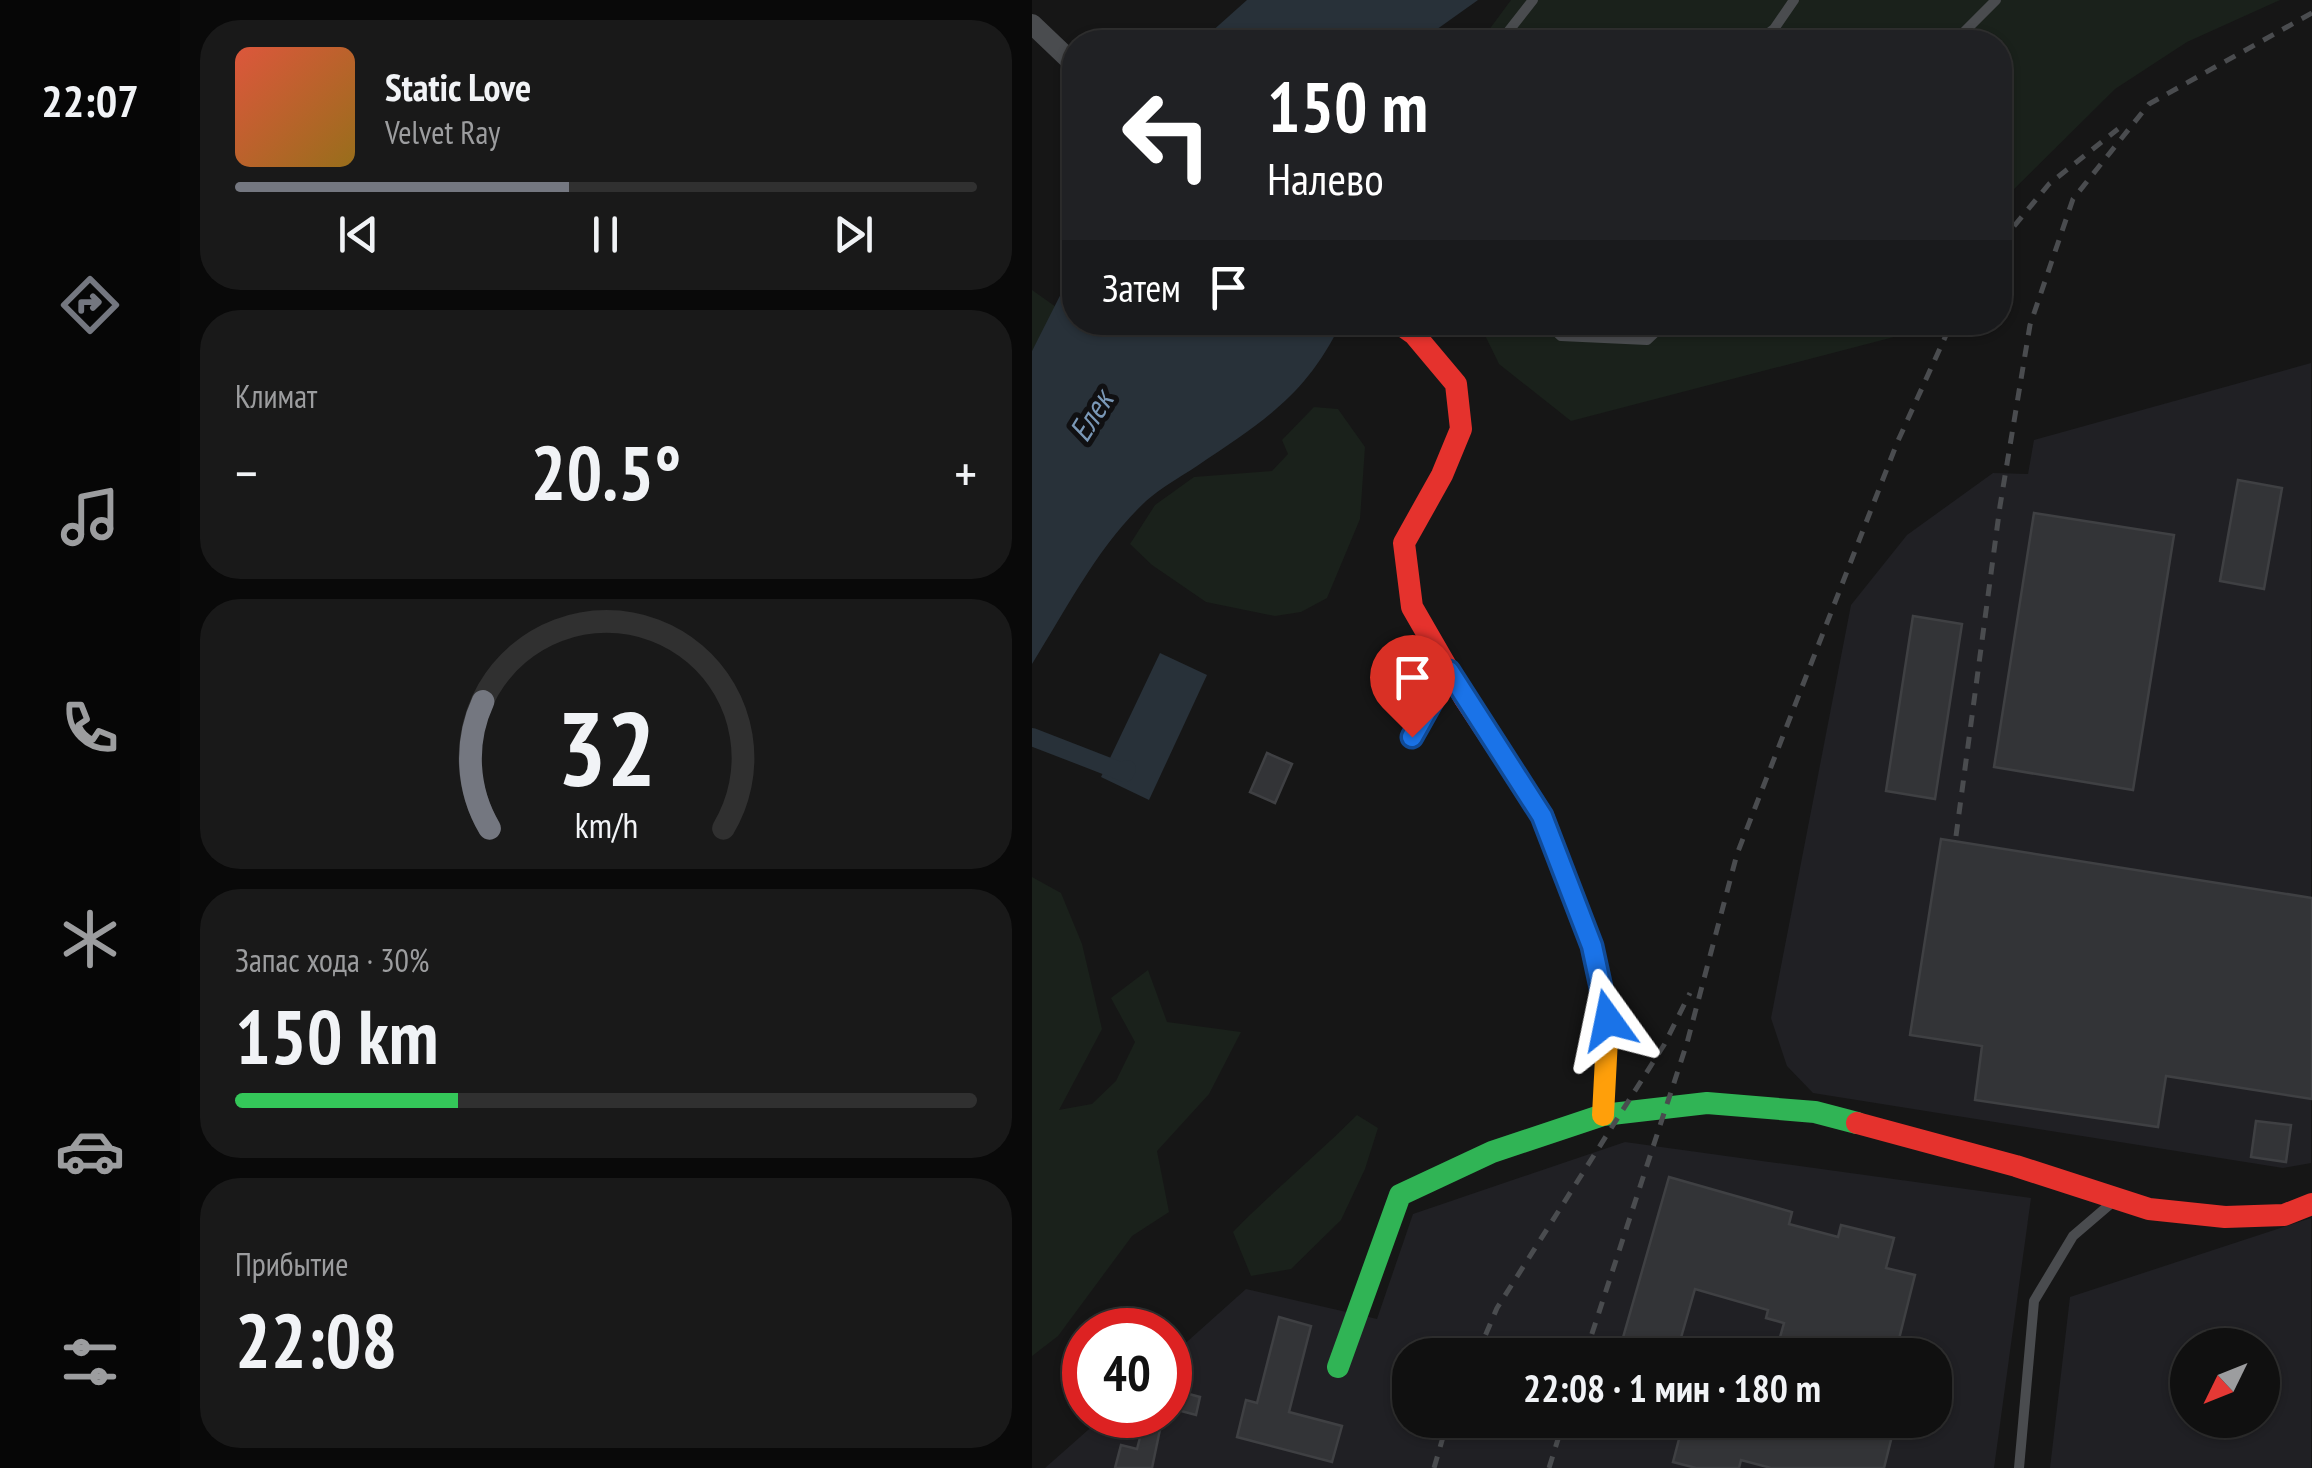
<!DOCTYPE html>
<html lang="ru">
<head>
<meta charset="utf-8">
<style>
  :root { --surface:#101010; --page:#191919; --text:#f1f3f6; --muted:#9c9d9f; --line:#303030; --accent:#747780 }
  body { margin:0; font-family:"PT Sans Narrow",sans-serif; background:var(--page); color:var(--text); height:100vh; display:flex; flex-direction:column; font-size:38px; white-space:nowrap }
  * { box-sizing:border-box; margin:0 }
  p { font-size:32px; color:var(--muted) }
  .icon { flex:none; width:55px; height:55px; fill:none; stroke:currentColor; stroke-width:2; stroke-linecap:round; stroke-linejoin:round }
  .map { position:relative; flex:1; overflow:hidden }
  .details { display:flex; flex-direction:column; gap:20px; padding:20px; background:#090909; width:852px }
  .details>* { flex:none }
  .guide { position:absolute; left:30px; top:30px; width:950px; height:305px; border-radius:40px; box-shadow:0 2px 8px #0004,0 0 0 2px var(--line); background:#202124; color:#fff; overflow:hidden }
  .needle { width:65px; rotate:227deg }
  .controls { position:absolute; left:1138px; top:1328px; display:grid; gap:20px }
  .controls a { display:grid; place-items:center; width:110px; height:110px; border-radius:50%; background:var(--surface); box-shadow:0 2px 8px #0004,0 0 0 2px var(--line); font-size:50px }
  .speed { position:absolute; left:30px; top:1308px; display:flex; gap:20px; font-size:50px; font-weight:700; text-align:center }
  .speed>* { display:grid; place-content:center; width:130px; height:130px; border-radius:50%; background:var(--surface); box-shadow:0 2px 8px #0004,0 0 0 2px var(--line); line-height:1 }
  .speed .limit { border:15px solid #d22; background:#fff; color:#111 }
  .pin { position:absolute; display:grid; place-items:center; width:85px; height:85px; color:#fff; margin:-102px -42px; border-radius:50% 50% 50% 0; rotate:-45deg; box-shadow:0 0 10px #0007 }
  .pin .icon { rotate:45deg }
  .me { position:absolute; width:110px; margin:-55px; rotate:348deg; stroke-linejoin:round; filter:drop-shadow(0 0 8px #0008) }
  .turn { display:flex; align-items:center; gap:35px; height:210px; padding:0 40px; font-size:45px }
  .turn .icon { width:130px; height:130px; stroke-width:2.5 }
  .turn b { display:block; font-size:70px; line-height:85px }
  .then { display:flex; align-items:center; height:95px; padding:0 40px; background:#0003; gap:20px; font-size:38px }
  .big { font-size:75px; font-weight:800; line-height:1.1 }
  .details .widget { flex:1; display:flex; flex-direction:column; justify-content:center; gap:15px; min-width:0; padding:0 35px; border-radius:40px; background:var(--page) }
  .details .dial { align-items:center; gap:0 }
  .dial svg { height:260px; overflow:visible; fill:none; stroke:var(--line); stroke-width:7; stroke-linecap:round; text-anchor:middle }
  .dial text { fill:var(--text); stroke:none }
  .song { display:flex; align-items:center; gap:30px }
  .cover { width:120px; height:120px; border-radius:15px; background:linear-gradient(135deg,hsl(10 70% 55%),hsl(40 70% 35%)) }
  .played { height:10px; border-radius:5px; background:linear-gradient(90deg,var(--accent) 45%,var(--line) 45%) }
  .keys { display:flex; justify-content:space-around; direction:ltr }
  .heat { display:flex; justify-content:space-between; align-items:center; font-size:55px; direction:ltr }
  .charge { height:15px; border-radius:8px; background:linear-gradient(90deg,#34c759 30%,var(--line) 0) }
  .trip { position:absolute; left:360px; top:1338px; width:560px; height:100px; border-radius:40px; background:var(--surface); box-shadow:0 2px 8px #0004,0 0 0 2px var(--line); font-weight:800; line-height:100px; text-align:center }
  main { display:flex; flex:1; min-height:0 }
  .dock { display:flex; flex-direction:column; width:180px; justify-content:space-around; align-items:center; background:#060606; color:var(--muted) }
  .dock .icon { width:70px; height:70px }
  .dock .selected { color:var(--accent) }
  .dock b { font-size:45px; color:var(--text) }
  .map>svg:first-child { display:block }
  .built { fill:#202024; fill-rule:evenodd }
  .green { fill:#1a211b }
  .water { fill:#283139 }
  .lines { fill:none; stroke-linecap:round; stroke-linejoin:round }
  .canal { stroke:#283139; stroke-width:18 }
  .building { fill:#333437; stroke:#3f4043; stroke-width:2.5 }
  .lane { stroke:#4a4c4f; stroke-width:10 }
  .street { stroke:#4a4c4f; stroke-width:20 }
  .fast { stroke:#30b455; stroke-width:22 }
  .slow { stroke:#ff9f0a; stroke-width:22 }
  .jam { stroke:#e5322d; stroke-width:22 }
  .rail { stroke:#4a4c4f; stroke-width:5; stroke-dasharray:12 10; stroke-linecap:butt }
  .route-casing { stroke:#114b97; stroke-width:25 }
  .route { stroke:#1a73e8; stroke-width:18 }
  .labels { text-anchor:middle; stroke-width:10; stroke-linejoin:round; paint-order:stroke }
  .water-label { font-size:32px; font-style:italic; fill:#7a98b7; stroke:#101012 }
</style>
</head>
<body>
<main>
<nav class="dock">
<b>22:07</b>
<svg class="icon selected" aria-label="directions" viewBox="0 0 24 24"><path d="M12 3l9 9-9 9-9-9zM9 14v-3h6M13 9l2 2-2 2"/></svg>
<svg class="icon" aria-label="music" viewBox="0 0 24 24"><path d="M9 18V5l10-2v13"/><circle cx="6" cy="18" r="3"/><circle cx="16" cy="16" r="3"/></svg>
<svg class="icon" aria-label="phone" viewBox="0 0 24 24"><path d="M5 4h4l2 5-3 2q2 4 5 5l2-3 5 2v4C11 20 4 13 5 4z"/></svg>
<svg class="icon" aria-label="climate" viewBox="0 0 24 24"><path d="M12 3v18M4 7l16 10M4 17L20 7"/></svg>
<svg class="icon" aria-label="car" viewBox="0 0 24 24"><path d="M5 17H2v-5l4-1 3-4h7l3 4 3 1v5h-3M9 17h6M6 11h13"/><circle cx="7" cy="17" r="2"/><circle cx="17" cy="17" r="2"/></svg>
<svg class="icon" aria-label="filters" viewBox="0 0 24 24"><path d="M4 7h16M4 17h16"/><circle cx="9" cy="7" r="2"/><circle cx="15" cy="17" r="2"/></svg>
</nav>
<section class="details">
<div class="widget">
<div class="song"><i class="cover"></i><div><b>Static Love</b><p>Velvet Ray</p></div></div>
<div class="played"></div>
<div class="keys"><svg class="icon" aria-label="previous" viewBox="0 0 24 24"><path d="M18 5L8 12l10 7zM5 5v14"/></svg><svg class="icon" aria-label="pause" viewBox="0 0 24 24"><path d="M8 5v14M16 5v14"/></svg><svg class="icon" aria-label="next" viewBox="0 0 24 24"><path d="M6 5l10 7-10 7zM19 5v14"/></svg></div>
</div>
<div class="widget"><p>Климат</p>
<div class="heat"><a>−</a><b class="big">20.5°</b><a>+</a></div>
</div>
<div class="widget dial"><svg viewBox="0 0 100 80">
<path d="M14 69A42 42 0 1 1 86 69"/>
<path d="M14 69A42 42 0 0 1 12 30" stroke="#747780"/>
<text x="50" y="56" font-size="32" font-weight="700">32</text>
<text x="50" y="72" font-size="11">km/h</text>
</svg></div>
<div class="widget"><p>Запас хода · 30%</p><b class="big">150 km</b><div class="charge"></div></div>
<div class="widget"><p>Прибытие</p><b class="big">22:08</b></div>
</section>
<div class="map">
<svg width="1280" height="1468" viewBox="0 0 1280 1468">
  <rect width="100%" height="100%" fill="#161616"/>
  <g class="built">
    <path d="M1279 363V1163L1251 1168 781 1093 755 1066 739 1018 819 605 875 535 961 473 996 474 1002 440Z"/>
    <path d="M593 1142 999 1198 962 1468H13L73 1415H138V1357L214 1289 345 1319 381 1214ZM378 1355H902V1420H378Z"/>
    <path d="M1279 1218V1468H1018L1038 1297ZM1155 1345H1230V1420H1155Z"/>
  </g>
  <g class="green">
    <path d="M479 0H1248L1155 42 1083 89 968 203V42H448Z"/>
    <path d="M0 290 24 307 0 351Z"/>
    <path d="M447 323H886L881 332 539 421 467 364Z"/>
    <path d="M282 407 306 409 333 447 328 519 295 598 269 612 243 616 174 602 120 565 98 544 123 505 162 477 240 471 256 454 250 440Z"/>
    <path d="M0 877 29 893 50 944 70 1029 27 1110 60 1104 84 1081 103 1042 79 998 116 970 135 1022 209 1032 177 1094 125 1151 137 1212 100 1236 26 1336 0 1356Z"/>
    <path d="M325 1115 346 1128 333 1169 309 1220 259 1269 219 1276 201 1232C241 1191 285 1155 325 1115Z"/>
  </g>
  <g class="water">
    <path d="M215 0H446L387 42H168Z"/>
    <path d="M42 268V322L309 323C274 396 230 422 165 466 148 477 129 488 114 501 66 546 35 608 0 664V351Z"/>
    <path d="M128 653 175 675 117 800 69 777Z"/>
  </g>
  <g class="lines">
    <path class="canal" d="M0 737 93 773 95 769"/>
  </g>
  <g class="building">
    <path d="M1206 480 1250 488 1232 589 1188 581Z"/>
    <path d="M1002 513 1142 535 1101 790 962 767Z"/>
    <path d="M881 616 930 624 903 799 854 791Z"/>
    <path d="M235 753 260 764 243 803 218 792Z"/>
    <path d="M909 839 1280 898V1099L1134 1076 1126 1127 943 1100 950 1046 878 1035Z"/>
    <path d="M1224 1121 1259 1125 1254 1162 1219 1157Z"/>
    <path d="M637 1177 760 1212 757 1224 806 1237 809 1225 862 1238 854 1268 883 1275 863 1355H743L752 1323 734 1318 736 1310 663 1289 644 1355H586Z"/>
    <path d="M247 1317 279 1326 257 1412 310 1426 300 1462 205 1437 214 1400 225 1403Z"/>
    <path d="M138 1389 168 1397 164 1415 138 1408Z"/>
    <path d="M114 1415H131L120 1468H83L89 1445 105 1449Z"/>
    <path d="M596 1420H864L852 1468H739L709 1460 707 1468H664L641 1462 647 1439 595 1424Z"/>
  </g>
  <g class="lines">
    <g class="lane">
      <path d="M468 42 501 0"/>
      <path d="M725 42 742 29 762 0"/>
      <path d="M922 42 964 0"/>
      <path d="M514 322 529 336 615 340 634 322"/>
      <path d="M381 737 414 676"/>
      <path d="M987 1468 1002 1301 1041 1236 1083 1200"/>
    </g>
    <path class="street" d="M0 24 42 64"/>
    <path class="fast" d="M306 1367 368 1195 460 1152 571 1115 675 1103 783 1112 825 1123"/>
    <path class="slow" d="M488 782 511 816 560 947 576 1020 571 1115"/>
    <g class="jam">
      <path d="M365 322 382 334 424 384 429 429 410 475 372 543 380 607 433 699 488 782"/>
      <path d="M825 1123 984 1166 1117 1209 1193 1217 1252 1215 1280 1204"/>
    </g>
    <g class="rail">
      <path d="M968 243 1017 184 1086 129"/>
      <path d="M924 836 968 506 998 325 1041 199 1117 104 1280 13"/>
      <path d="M445 1355 465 1308 632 1045 658 993"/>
      <path d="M553 1355 655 1043 705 854 865 443 920 322"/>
      <path d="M402 1468 416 1420"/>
      <path d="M517 1468 532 1420"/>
    </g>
  </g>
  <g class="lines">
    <defs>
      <path id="route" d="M380 737 417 671 510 816 560 946 576 1020"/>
    </defs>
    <use href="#route" class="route-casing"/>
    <use href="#route" class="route"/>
  </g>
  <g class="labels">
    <g class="water-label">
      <text transform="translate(59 416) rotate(-58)" y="11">Елек</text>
    </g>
  </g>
</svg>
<div class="controls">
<a><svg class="needle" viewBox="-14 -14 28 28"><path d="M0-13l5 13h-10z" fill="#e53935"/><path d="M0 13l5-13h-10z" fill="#9c9d9f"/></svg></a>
</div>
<div class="speed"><div class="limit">40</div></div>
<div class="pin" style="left:380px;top:737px;background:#d93025"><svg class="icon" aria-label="arrive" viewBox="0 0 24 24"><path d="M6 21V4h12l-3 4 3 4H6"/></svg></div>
<svg class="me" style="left:576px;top:1020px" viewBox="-20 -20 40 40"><path d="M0-17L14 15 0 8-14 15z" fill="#1a73e8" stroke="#fff" stroke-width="4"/></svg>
<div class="trip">22:08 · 1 мин · 180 m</div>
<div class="guide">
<div class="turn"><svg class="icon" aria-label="left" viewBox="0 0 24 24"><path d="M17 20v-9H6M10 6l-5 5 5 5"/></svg><div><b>150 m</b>Налево</div></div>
<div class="then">Затем<svg class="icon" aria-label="arrive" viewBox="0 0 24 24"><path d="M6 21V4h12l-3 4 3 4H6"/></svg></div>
</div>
</div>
</main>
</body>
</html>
